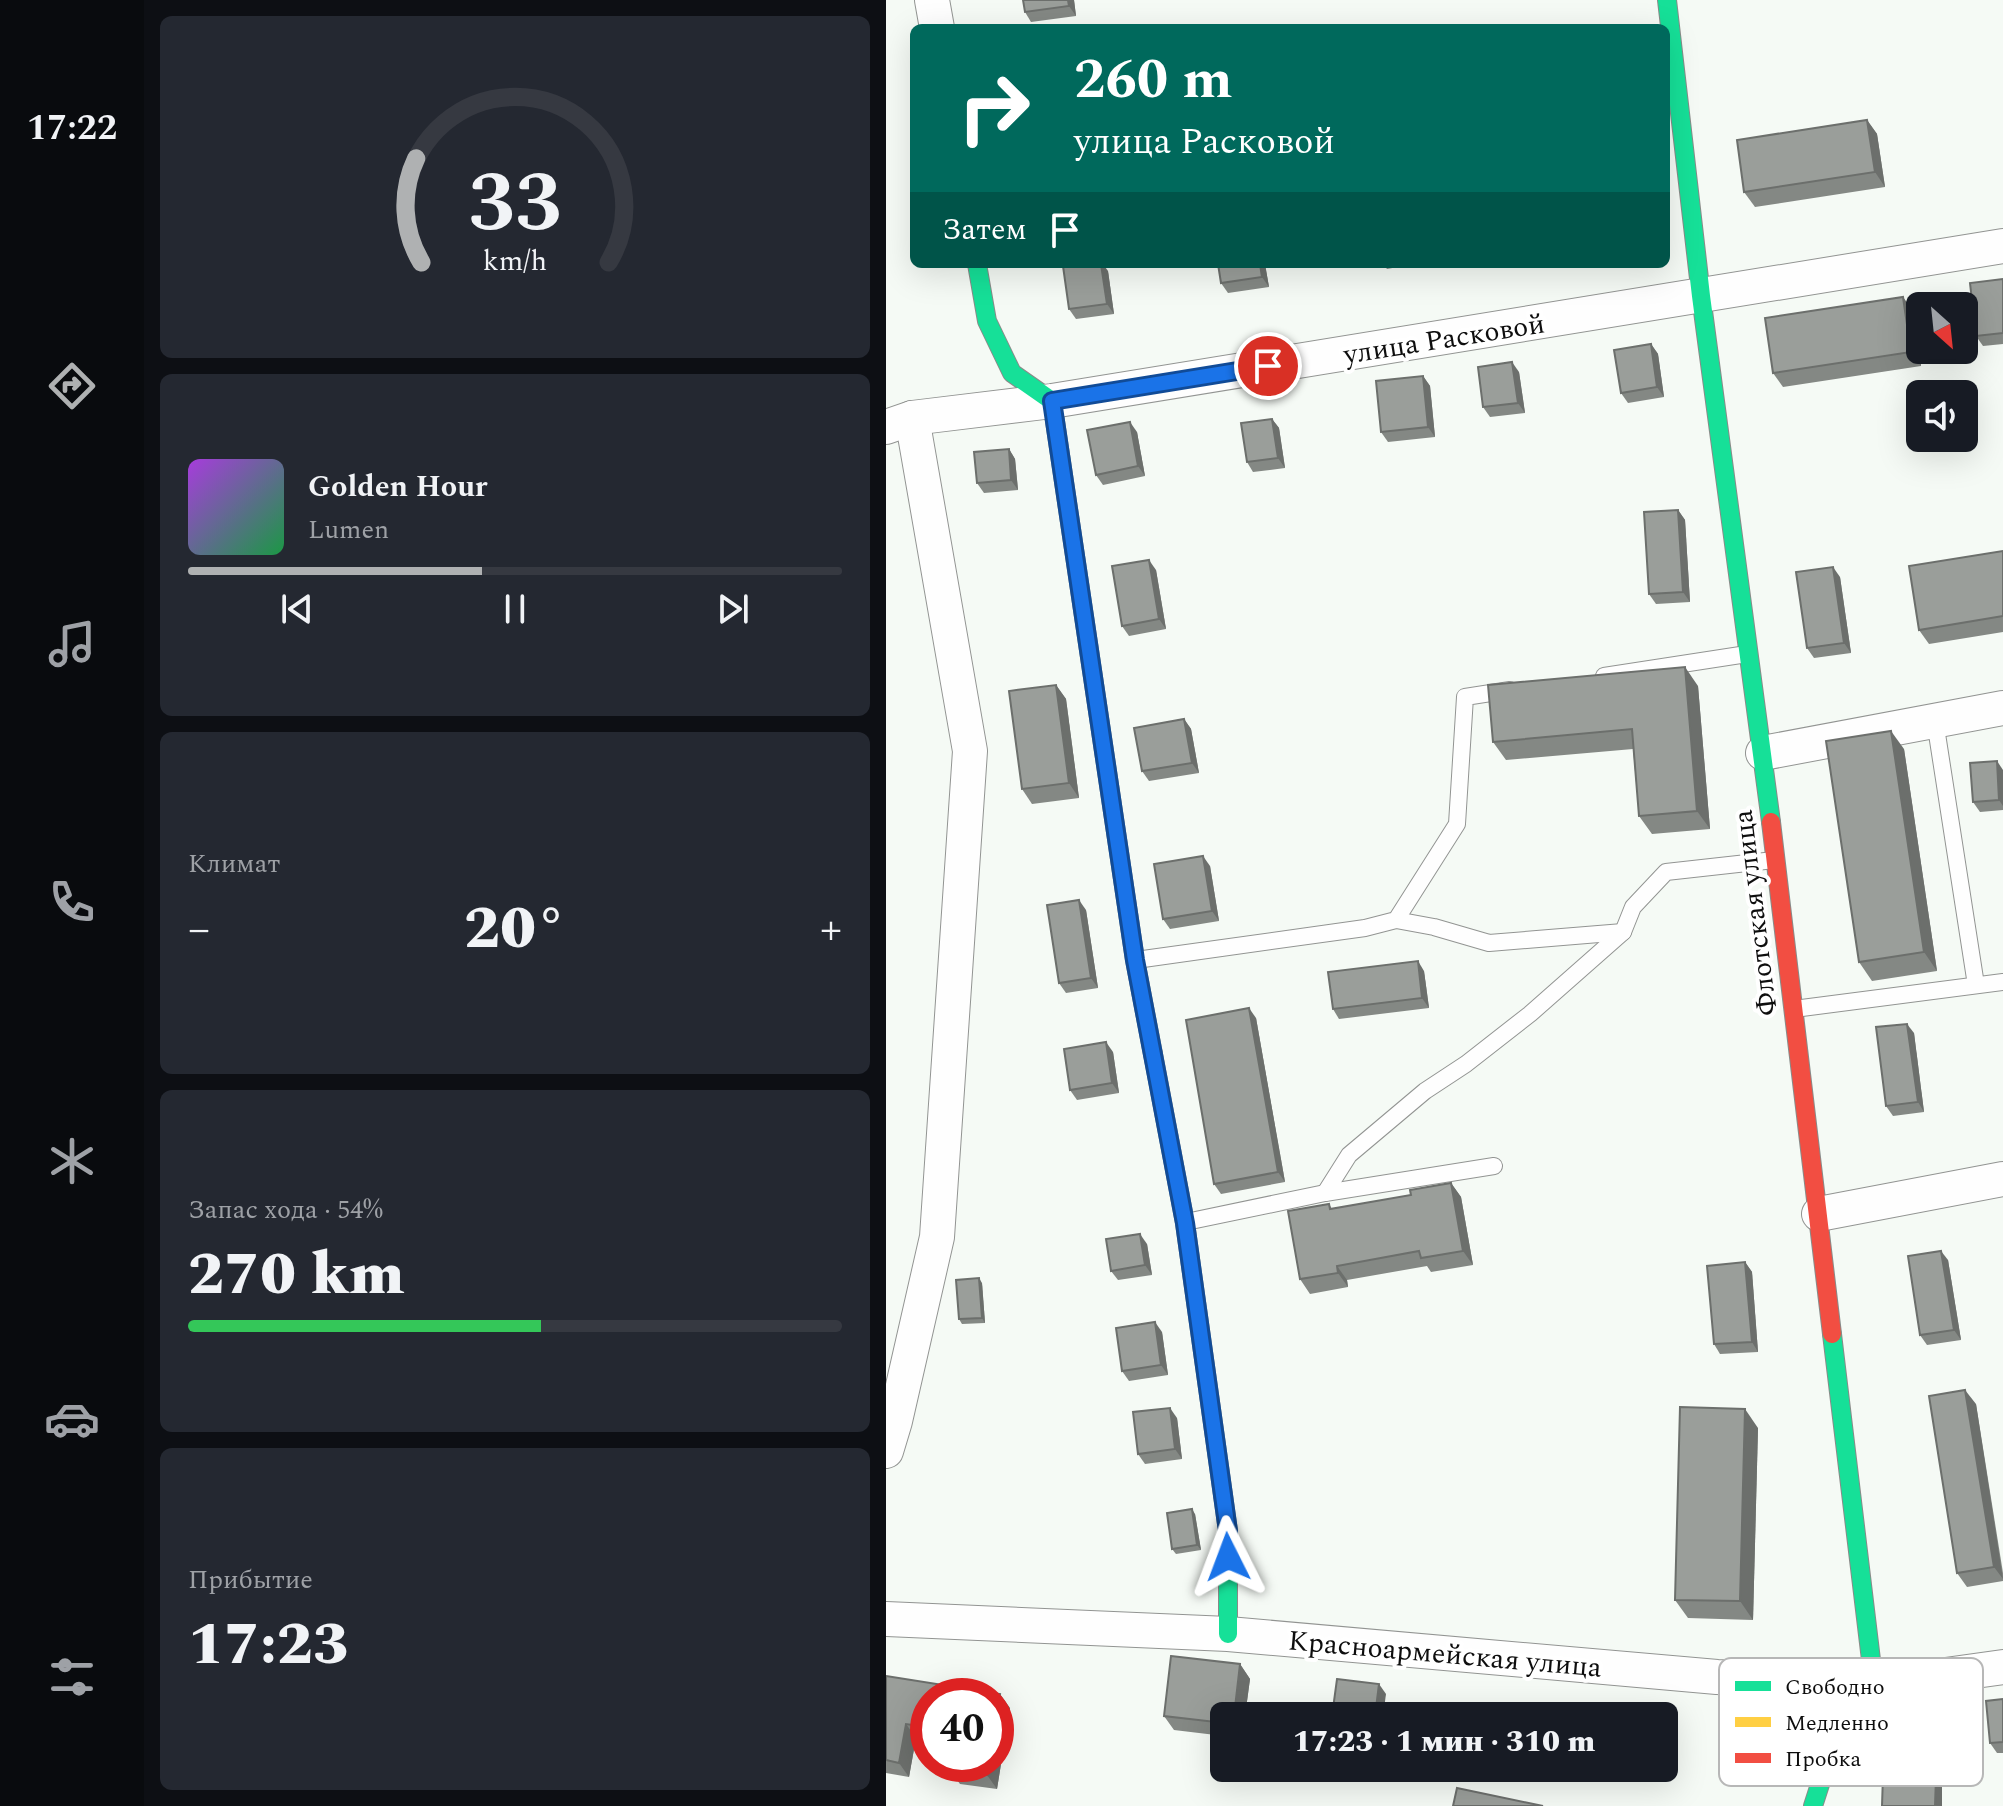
<!DOCTYPE html>
<html lang="ru">
<head>
<meta charset="utf-8">
<style>
  :root { --surface:#171b24; --page:#242831; --text:#f1f3f6; --muted:#9ea1a6; --line:#363941; --accent:#afb1b2 }
  body { margin:0; font-family:Spectral,serif; background:var(--page); color:var(--text); height:100vh; display:flex; flex-direction:column; font-size:30px; white-space:nowrap }
  * { box-sizing:border-box; margin:0 }
  p { font-size:26px; color:var(--muted) }
  .icon { flex:none; width:44px; height:44px; fill:none; stroke:currentColor; stroke-width:2; stroke-linecap:round; stroke-linejoin:round }
  .map { position:relative; flex:1; overflow:hidden }
  .side { display:flex; flex-direction:column; gap:16px; padding:16px; background:#0d0f14; width:742px }
  .side>* { flex:none }
  .banner { position:absolute; left:24px; top:24px; width:760px; height:244px; border-radius:12px; box-shadow:0 8px 32px #0002; background:#00695c; color:#fff; overflow:hidden }
  .needle { width:52px; rotate:153deg }
  .tools { position:absolute; left:1020px; top:292px; display:grid; gap:16px }
  .tools a { display:grid; place-items:center; width:72px; height:72px; border-radius:12px; background:var(--surface); box-shadow:0 8px 32px #0002; font-size:40px }
  .speed { position:absolute; left:24px; top:1678px; display:flex; gap:16px; font-size:40px; font-weight:700; text-align:center }
  .speed>* { display:grid; place-content:center; width:104px; height:104px; border-radius:50%; background:var(--surface); box-shadow:0 8px 32px #0002; line-height:1 }
  .speed .limit { border:12px solid #d22; background:#fff; color:#111 }
  .pin { position:absolute; display:grid; place-items:center; width:68px; height:68px; color:#fff; margin:-34px; border:4px solid #fff; border-radius:50%; box-shadow:0 2px 8px #0007 }
  .me { position:absolute; width:88px; margin:-44px; rotate:357deg; stroke-linejoin:round; filter:drop-shadow(0 0 6px #0008) }
  .turn { display:flex; align-items:center; gap:28px; height:168px; padding:0 32px; font-size:36px }
  .turn .icon { width:104px; height:104px; stroke-width:2.5 }
  .turn b { display:block; font-size:56px; line-height:68px }
  .then { display:flex; align-items:center; height:76px; padding:0 32px; background:#0003; gap:16px; font-size:30px }
  .big { font-size:60px; font-weight:800; line-height:1.1 }
  .side .tile { flex:1; display:flex; flex-direction:column; justify-content:center; gap:12px; min-width:0; padding:0 28px; border-radius:12px; background:var(--page) }
  .side .dial { align-items:center; gap:0 }
  .dial svg { height:208px; overflow:visible; fill:none; stroke:var(--line); stroke-width:7; stroke-linecap:round; text-anchor:middle }
  .dial text { fill:var(--text); stroke:none }
  .song { display:flex; align-items:center; gap:24px }
  .cover { width:96px; height:96px; border-radius:12px; background:linear-gradient(135deg,hsl(280 70% 55%),hsl(140 70% 35%)) }
  .played { height:8px; border-radius:4px; background:linear-gradient(90deg,var(--accent) 45%,var(--line) 45%) }
  .keys { display:flex; justify-content:space-around; direction:ltr }
  .heat { display:flex; justify-content:space-between; align-items:center; font-size:44px; direction:ltr }
  .charge { height:12px; border-radius:6px; background:linear-gradient(90deg,#34c759 54%,var(--line) 0) }
  .trip { position:absolute; left:324px; top:1702px; width:468px; height:80px; border-radius:12px; background:var(--surface); box-shadow:0 8px 32px #0002; font-weight:800; line-height:80px; text-align:center }
  main { display:flex; flex:1; min-height:0 }
  .tab-bar { display:flex; flex-direction:column; width:144px; justify-content:space-around; align-items:center; background:#090b0e; color:var(--muted) }
  .tab-bar .icon { width:56px; height:56px }
  .tab-bar .active { color:var(--accent) }
  .tab-bar b { font-size:36px; color:var(--text) }
  .map>svg:first-child { display:block }
  .lines { fill:none; stroke-linecap:round; stroke-linejoin:round }
  .lane-casing { stroke:#929492; stroke-width:18 }
  .street-casing { stroke:#929492; stroke-width:36 }
  .fast-casing { stroke:#898b89; stroke-width:20 }
  .slow-casing { stroke:#898b89; stroke-width:20 }
  .jam-casing { stroke:#898b89; stroke-width:20 }
  .lane { stroke:#fefefe; stroke-width:16 }
  .street { stroke:#fefefe; stroke-width:34 }
  .fast { stroke:#16e098; stroke-width:18 }
  .slow { stroke:#ffcf43; stroke-width:18 }
  .jam { stroke:#f24e42; stroke-width:18 }
  .wall { fill:#848884 }
  .shaded-wall { fill:#6c6f6c }
  .building { fill:#9a9e9a; stroke:#6c6f6c; stroke-width:2 }
  .route-casing { stroke:#114b97; stroke-width:20 }
  .route { stroke:#1a73e8; stroke-width:14 }
  .labels { text-anchor:middle; stroke-width:8; stroke-linejoin:round; paint-order:stroke }
  .street-label { font-size:28px; fill:#0e0e0e; stroke:#fff }
  .key { fill:#fff; stroke:#b7b7b7; stroke-width:2 }
  .key-label { font-size:22px; fill:#0e0e0e }
</style>
</head>
<body>
<main>
<nav class="tab-bar">
<b>17:22</b>
<svg class="icon active" aria-label="directions" viewBox="0 0 24 24"><path d="M12 3l9 9-9 9-9-9zM9 14v-3h6M13 9l2 2-2 2"/></svg>
<svg class="icon" aria-label="music" viewBox="0 0 24 24"><path d="M9 18V5l10-2v13"/><circle cx="6" cy="18" r="3"/><circle cx="16" cy="16" r="3"/></svg>
<svg class="icon" aria-label="phone" viewBox="0 0 24 24"><path d="M5 4h4l2 5-3 2q2 4 5 5l2-3 5 2v4C11 20 4 13 5 4z"/></svg>
<svg class="icon" aria-label="climate" viewBox="0 0 24 24"><path d="M12 3v18M4 7l16 10M4 17L20 7"/></svg>
<svg class="icon" aria-label="car" viewBox="0 0 24 24"><path d="M5 17H2v-5l4-1 3-4h7l3 4 3 1v5h-3M9 17h6M6 11h13"/><circle cx="7" cy="17" r="2"/><circle cx="17" cy="17" r="2"/></svg>
<svg class="icon" aria-label="filters" viewBox="0 0 24 24"><path d="M4 7h16M4 17h16"/><circle cx="9" cy="7" r="2"/><circle cx="15" cy="17" r="2"/></svg>
</nav>
<section class="side">
<div class="tile dial"><svg viewBox="0 0 100 80">
<path d="M14 69A42 42 0 1 1 86 69"/>
<path d="M14 69A42 42 0 0 1 12 29" stroke="#afb1b2"/>
<text x="50" y="56" font-size="32" font-weight="700">33</text>
<text x="50" y="72" font-size="11">km/h</text>
</svg></div>
<div class="tile">
<div class="song"><i class="cover"></i><div><b>Golden Hour</b><p>Lumen</p></div></div>
<div class="played"></div>
<div class="keys"><svg class="icon" aria-label="previous" viewBox="0 0 24 24"><path d="M18 5L8 12l10 7zM5 5v14"/></svg><svg class="icon" aria-label="pause" viewBox="0 0 24 24"><path d="M8 5v14M16 5v14"/></svg><svg class="icon" aria-label="next" viewBox="0 0 24 24"><path d="M6 5l10 7-10 7zM19 5v14"/></svg></div>
</div>
<div class="tile"><p>Климат</p>
<div class="heat"><a>−</a><b class="big">20°</b><a>+</a></div>
</div>
<div class="tile"><p>Запас хода · 54%</p><b class="big">270 km</b><div class="charge"></div></div>
<div class="tile"><p>Прибытие</p><b class="big">17:23</b></div>
</section>
<div class="map">
<svg width="1117" height="1806" viewBox="0 0 1117 1806">
  <rect width="100%" height="100%" fill="#f5faf5"/>
  <g class="lines">
    <defs>
      <g id="lane">
        <path d="M718 676 861 654"/>
        <path d="M1049 721 1090 985"/>
        <path d="M510 920 548 927 603 943 737 932"/>
        <path d="M250 960 479 928 510 920 571 824 579 697 624 690"/>
        <path d="M908 1009 1117 982"/>
        <path d="M439 1193 463 1155 539 1091 580 1064 644 1014 737 932 747 907 780 872 888 860"/>
        <path d="M300 1222 439 1193 608 1166"/>
      </g>
      <g id="street">
        <path d="M46 0 51 28"/>
        <path d="M0 427 26 418 166 401 1117 246"/>
        <path d="M877 753 1117 708"/>
        <path d="M933 1214 1117 1179"/>
        <path d="M0 1451 9 1421 51 1237 84 751 26 418"/>
        <path d="M0 1619 342 1634 831 1677 988 1685 1117 1667"/>
      </g>
      <g id="fast">
        <path d="M781 0 815 296 885 822"/>
        <path d="M91 264 101 321 126 373 166 401 249 960 267 1054"/>
        <path d="M337 1495 342 1531V1634"/>
        <path d="M927 1806 937 1775 988 1685 946 1334"/>
      </g>
      <path id="slow" d="M267 1054 299 1223 337 1495"/>
      <path id="jam" d="M885 822 946 1334"/>
    </defs>
    <use href="#lane" class="lane-casing"/>
    <use href="#street" class="street-casing"/>
    <use href="#fast" class="fast-casing"/>
    <use href="#slow" class="slow-casing"/>
    <use href="#jam" class="jam-casing"/>
    <use href="#lane" class="lane"/>
    <use href="#street" class="street"/>
    <use href="#fast" class="fast"/>
    <use href="#slow" class="slow"/>
    <use href="#jam" class="jam"/>
  </g>
  <g class="wall">
    <path d="M137 0H188L190 16 145 22 139 12Z"/>
    <path d="M981 120 991 134 999 187 869 207 858 192Z"/>
    <path d="M379 264 383 287 342 293 335 283Z"/>
    <path d="M497 264H528L501 269Z"/>
    <path d="M222 271 228 314 190 319 183 309Z"/>
    <path d="M1117 279V344L1097 346 1090 336Z"/>
    <path d="M1017 297 1027 312 1035 366 897 387 887 373Z"/>
    <path d="M765 344 772 354 778 397 742 403 735 393Z"/>
    <path d="M633 372 639 413 604 417 597 407Z"/>
    <path d="M537 376 544 386 549 437 502 442 495 432Z"/>
    <path d="M386 419 393 428 399 468 367 472 361 462Z"/>
    <path d="M251 432 259 476 217 485 210 475Z"/>
    <path d="M123 449 129 459 132 490 98 493 91 483Z"/>
    <path d="M792 510 799 520 804 602 770 604 763 594Z"/>
    <path d="M1117 551V632L1043 644 1033 630Z"/>
    <path d="M270 570 280 629 243 636 236 626Z"/>
    <path d="M954 577 965 653 928 658 921 648Z"/>
    <path d="M170 685 180 699 193 798 146 804 136 789Z"/>
    <path d="M812 686 824 829 766 834 753 816 747 749 620 760 607 742Z"/>
    <path d="M298 719 305 729 313 773 263 781 256 771Z"/>
    <path d="M1018 749 1051 971 986 981 973 962Z"/>
    <path d="M1117 770V810L1094 812 1087 802Z"/>
    <path d="M324 866 333 921 284 929 277 919Z"/>
    <path d="M200 910 212 988 180 993 173 983Z"/>
    <path d="M538 971 543 1008 453 1019 447 1009Z"/>
    <path d="M370 1018 399 1182 335 1194 328 1184Z"/>
    <path d="M1028 1033 1038 1112 1007 1116 1000 1106Z"/>
    <path d="M227 1052 233 1093 191 1100 184 1090Z"/>
    <path d="M565 1183 575 1197 587 1265 545 1272 541 1266 461 1280 462 1287 424 1294 414 1279 443 1204 446 1209 525 1195Z"/>
    <path d="M261 1244 266 1275 232 1280 225 1271Z"/>
    <path d="M1062 1260 1075 1340 1041 1345 1034 1335Z"/>
    <path d="M859 1262 866 1272 872 1352 834 1354 828 1344Z"/>
    <path d="M96 1283 99 1323 76 1324 73 1319Z"/>
    <path d="M276 1332 282 1375 243 1381 236 1371Z"/>
    <path d="M1090 1404 1117 1573V1581L1081 1587 1071 1573Z"/>
    <path d="M291 1418 296 1459 259 1464 252 1454Z"/>
    <path d="M872 1428 867 1620 802 1618 789 1600Z"/>
    <path d="M309 1514 315 1550 290 1554 286 1549Z"/>
    <path d="M354 1664 364 1679 359 1716H338V1736L288 1730 278 1716Z"/>
    <path d="M0 1676 124 1708 111 1789 74 1784 63 1769 110 1764 42 1696V1740L30 1738 23 1777 0 1773Z"/>
    <path d="M1117 1699V1753H1111L1104 1743Z"/>
  </g>
  <g class="shaded-wall">
    <path d="M182 0H188L190 16 183 6Z"/>
    <path d="M981 120 991 134 999 187 989 172Z"/>
    <path d="M215 264H217L222 271 228 314 221 304Z"/>
    <path d="M374 264H379L383 287 376 277Z"/>
    <path d="M1017 297 1027 312 1035 366 1025 352Z"/>
    <path d="M765 344 772 354 778 397 771 387Z"/>
    <path d="M626 362 633 372 639 413 632 403Z"/>
    <path d="M537 376 544 386 549 437 542 427Z"/>
    <path d="M386 419 393 428 399 468 392 458Z"/>
    <path d="M244 422 251 432 259 476 252 466Z"/>
    <path d="M123 449 129 459 132 490 125 480Z"/>
    <path d="M792 510 799 520 804 602 797 592Z"/>
    <path d="M263 560 270 570 280 629 273 619Z"/>
    <path d="M947 567 954 577 965 653 958 643Z"/>
    <path d="M799 667 812 686 824 829 811 811Z"/>
    <path d="M170 685 180 699 193 798 183 783Z"/>
    <path d="M298 719 305 729 313 773 306 763Z"/>
    <path d="M1005 731 1018 749 1051 971 1038 952Z"/>
    <path d="M1111 761 1117 770V806L1113 800Z"/>
    <path d="M317 856 324 866 333 921 326 911Z"/>
    <path d="M193 900 200 910 212 988 205 978Z"/>
    <path d="M532 961 538 971 543 1008 536 998Z"/>
    <path d="M363 1008 370 1018 399 1182 392 1172Z"/>
    <path d="M1021 1024 1028 1033 1038 1112 1032 1102Z"/>
    <path d="M220 1042 227 1052 233 1093 226 1083Z"/>
    <path d="M565 1183 575 1197 587 1265 577 1251Z"/>
    <path d="M254 1234 261 1244 266 1275 259 1265Z"/>
    <path d="M1055 1251 1062 1260 1075 1340 1068 1330Z"/>
    <path d="M859 1262 866 1272 872 1352 866 1342Z"/>
    <path d="M451 1266 461 1280 462 1287 452 1273Z"/>
    <path d="M93 1278 96 1283 99 1323 96 1318Z"/>
    <path d="M269 1322 276 1332 282 1375 275 1365Z"/>
    <path d="M1079 1390 1090 1404 1117 1579 1108 1567Z"/>
    <path d="M284 1408 291 1418 296 1459 289 1449Z"/>
    <path d="M859 1409 872 1428 867 1620 854 1601Z"/>
    <path d="M306 1509 309 1514 315 1550 311 1545Z"/>
    <path d="M354 1664 364 1679 359 1716H348Z"/>
    <path d="M493 1684 500 1694 497 1716H489Z"/>
    <path d="M114 1694 124 1708 111 1789 101 1775 102 1764H110V1717Z"/>
    <path d="M20 1724 30 1738 23 1777 13 1763Z"/>
    <path d="M1050 1777 1056 1787V1806H1049Z"/>
  </g>
  <g class="building">
    <path d="M137 0H182L183 6 139 12Z"/>
    <path d="M981 120 989 172 858 192 851 140Z"/>
    <path d="M191 264H215L221 304 183 309 177 266Z"/>
    <path d="M332 264H374L376 277 335 283Z"/>
    <path d="M1117 279V333L1090 336 1084 283Z"/>
    <path d="M1017 297 1025 352 887 373 879 318Z"/>
    <path d="M765 344 771 387 735 393 728 350Z"/>
    <path d="M626 362 632 403 597 407 592 367Z"/>
    <path d="M537 376 542 427 495 432 490 381Z"/>
    <path d="M386 419 392 458 361 462 355 423Z"/>
    <path d="M244 422 252 466 210 475 201 430Z"/>
    <path d="M123 449 125 480 91 483 88 452Z"/>
    <path d="M792 510 797 592 763 594 758 512Z"/>
    <path d="M1117 551V616L1033 630 1023 566Z"/>
    <path d="M263 560 273 619 236 626 226 566Z"/>
    <path d="M947 567 958 643 921 648 910 572Z"/>
    <path d="M799 667 811 811 753 816 746 729 607 742 602 685Z"/>
    <path d="M170 685 183 783 136 789 123 691Z"/>
    <path d="M298 719 306 763 256 771 248 728Z"/>
    <path d="M1005 731 1038 952 973 962 940 741Z"/>
    <path d="M1111 761 1113 800 1087 802 1084 763Z"/>
    <path d="M317 856 326 911 277 919 268 864Z"/>
    <path d="M193 900 205 978 173 983 161 905Z"/>
    <path d="M532 961 536 998 447 1009 442 972Z"/>
    <path d="M363 1008 392 1172 328 1184 300 1020Z"/>
    <path d="M1021 1024 1032 1102 1000 1106 990 1027Z"/>
    <path d="M220 1042 226 1083 184 1090 178 1049Z"/>
    <path d="M565 1183 577 1251 535 1258 533 1251 451 1266 452 1273 414 1279 402 1211 443 1204 444 1209 525 1195 524 1190Z"/>
    <path d="M254 1234 259 1265 225 1271 220 1239Z"/>
    <path d="M1055 1251 1068 1330 1034 1335 1022 1256Z"/>
    <path d="M859 1262 866 1342 828 1344 821 1266Z"/>
    <path d="M93 1278 96 1318 73 1319 70 1280Z"/>
    <path d="M269 1322 275 1365 236 1371 230 1328Z"/>
    <path d="M1079 1390 1108 1567 1071 1573 1043 1396Z"/>
    <path d="M794 1407 859 1409 854 1601 789 1600Z"/>
    <path d="M284 1408 289 1449 252 1454 247 1412Z"/>
    <path d="M306 1509 311 1545 286 1549 281 1513Z"/>
    <path d="M285 1656 354 1664 348 1716H338V1723L278 1716Z"/>
    <path d="M0 1676 114 1694 110 1717V1696H42V1727L20 1724 13 1763 0 1760Z"/>
    <path d="M451 1679 493 1684 489 1716H446Z"/>
    <path d="M1117 1699V1742L1104 1743 1100 1701Z"/>
    <path d="M64 1764H102L101 1775 63 1769Z"/>
    <path d="M997 1775 1050 1777 1049 1806H996Z"/>
    <path d="M571 1788 657 1806H567Z"/>
  </g>
  <g class="lines">
    <defs>
      <path id="route" d="M342 1557V1531L299 1223 249 960 166 401 382 366"/>
    </defs>
    <use href="#route" class="route-casing"/>
    <use href="#route" class="route"/>
  </g>
  <g class="labels">
    <g class="street-label">
      <text transform="translate(558 338) rotate(-9)" y="10">улица Расковой</text>
      <text transform="translate(868 913) rotate(-97)" y="10">Флотская улица</text>
      <text transform="translate(559 1653) rotate(5)" y="10">Красноармейская улица</text>
    </g>
  </g>
  <rect x="833" y="1658" width="264" height="128" rx="12" class="key"/>
  <rect x="849" y="1681" width="36" height="10" fill="#16e098"/>
  <rect x="849" y="1717" width="36" height="10" fill="#ffcf43"/>
  <rect x="849" y="1753" width="36" height="10" fill="#f24e42"/>
  <g class="key-label">
    <text x="899" y="1694">Свободно</text>
    <text x="899" y="1730">Медленно</text>
    <text x="899" y="1766">Пробка</text>
  </g>
</svg>
<div class="tools">
<a><svg class="needle" viewBox="-14 -14 28 28"><path d="M0-13l5 13h-10z" fill="#e53935"/><path d="M0 13l5-13h-10z" fill="#9ea1a6"/></svg></a>
<a><svg class="icon" aria-label="sound" viewBox="0 0 24 24"><path d="M4 9h4l5-4v14l-5-4H4zM17 9q2 3 0 6"/></svg></a>
</div>
<div class="speed"><div class="limit">40</div></div>
<div class="pin" style="left:382px;top:366px;background:#d93025"><svg class="icon" aria-label="arrive" viewBox="0 0 24 24"><path d="M6 21V4h12l-3 4 3 4H6"/></svg></div>
<svg class="me" style="left:342px;top:1557px" viewBox="-20 -20 40 40"><path d="M0-17L14 15 0 8-14 15z" fill="#1a73e8" stroke="#fff" stroke-width="4"/></svg>
<div class="trip">17:23 · 1 мин · 310 m</div>
<div class="banner">
<div class="turn"><svg class="icon" aria-label="right" viewBox="0 0 24 24"><path d="M7 20v-9h11M14 6l5 5-5 5"/></svg><div><b>260 m</b>улица Расковой</div></div>
<div class="then">Затем<svg class="icon" aria-label="arrive" viewBox="0 0 24 24"><path d="M6 21V4h12l-3 4 3 4H6"/></svg></div>
</div>
</div>
</main>
</body>
</html>
